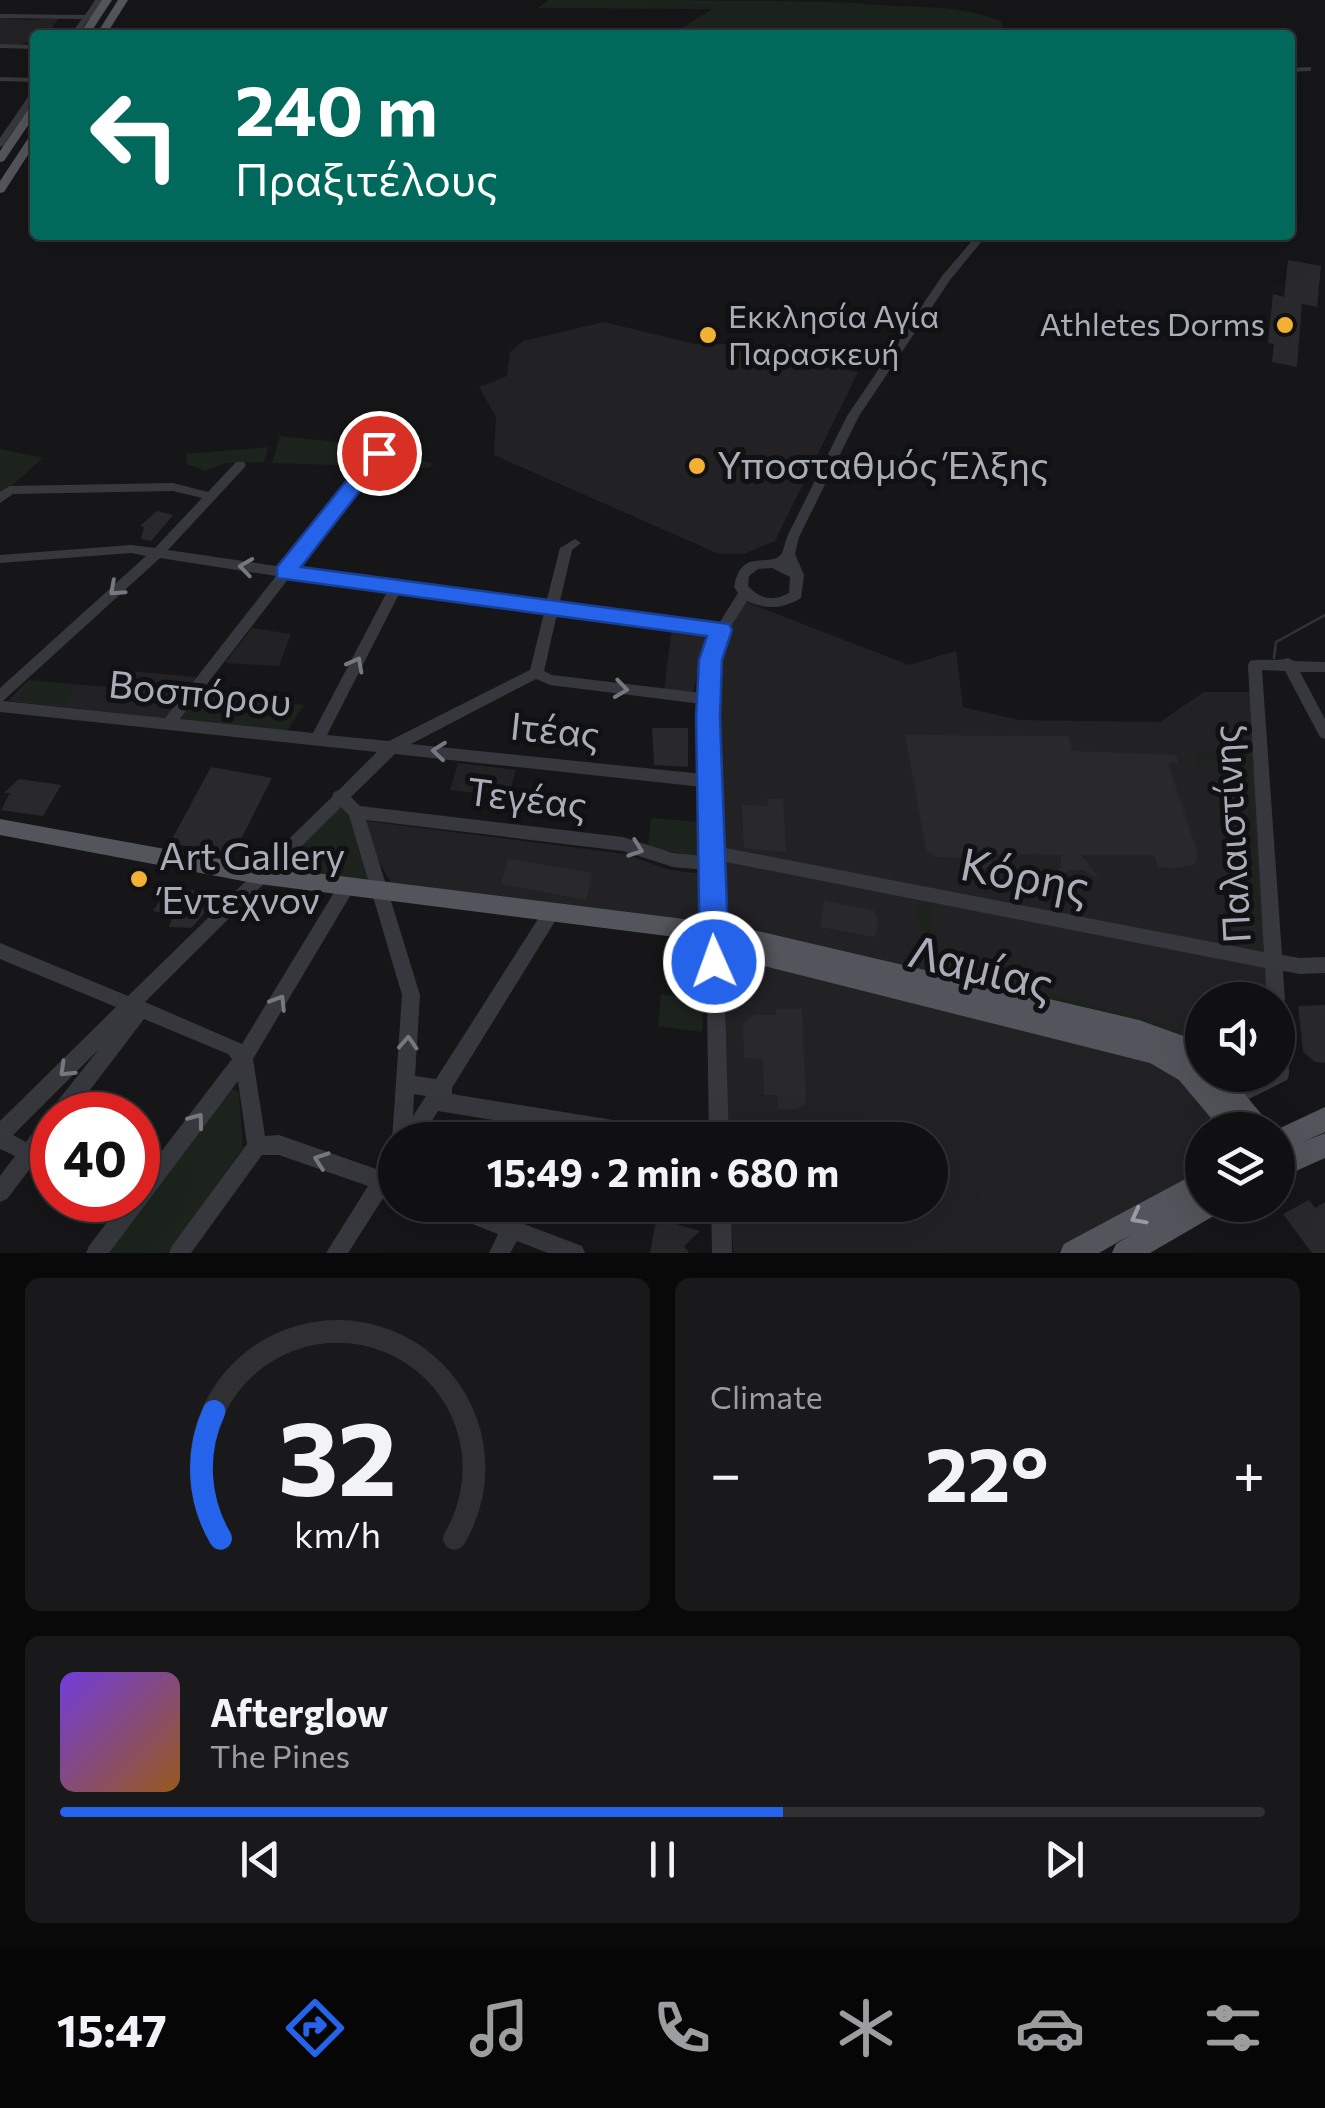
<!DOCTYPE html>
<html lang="en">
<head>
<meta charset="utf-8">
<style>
  :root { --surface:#101012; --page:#19191b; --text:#f1f3f6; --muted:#9c9d9f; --line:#303032; --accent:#2563eb }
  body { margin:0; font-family:Commissioner,sans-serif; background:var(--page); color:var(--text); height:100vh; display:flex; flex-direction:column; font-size:38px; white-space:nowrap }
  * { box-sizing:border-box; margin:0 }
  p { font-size:32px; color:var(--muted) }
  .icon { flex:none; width:55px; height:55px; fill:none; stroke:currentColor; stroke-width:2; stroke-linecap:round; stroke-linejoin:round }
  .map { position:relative; height:1253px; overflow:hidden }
  .details { display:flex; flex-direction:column; gap:25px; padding:25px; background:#09090a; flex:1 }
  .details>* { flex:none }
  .banner { position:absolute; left:30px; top:30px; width:1265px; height:210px; border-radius:10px; box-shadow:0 10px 40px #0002,0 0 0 2px var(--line); background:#00695c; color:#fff; overflow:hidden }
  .buttons { position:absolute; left:1185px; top:982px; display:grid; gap:20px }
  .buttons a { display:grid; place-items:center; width:110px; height:110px; border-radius:50%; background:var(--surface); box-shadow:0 10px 40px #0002,0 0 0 2px var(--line); font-size:50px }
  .speed { position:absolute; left:30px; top:1092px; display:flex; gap:20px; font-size:50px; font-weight:700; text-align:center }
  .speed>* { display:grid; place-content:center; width:130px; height:130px; border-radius:50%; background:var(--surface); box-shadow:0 10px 40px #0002,0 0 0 2px var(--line); line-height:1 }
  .speed .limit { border:15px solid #d22; background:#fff; color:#111 }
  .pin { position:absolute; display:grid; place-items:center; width:85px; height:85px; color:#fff; margin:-42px; border:5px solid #fff; border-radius:50%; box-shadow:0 2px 10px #0007 }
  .me { position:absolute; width:110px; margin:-55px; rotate:358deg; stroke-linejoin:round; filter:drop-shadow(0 0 8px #0008) }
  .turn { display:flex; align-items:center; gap:35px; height:210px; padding:0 40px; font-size:45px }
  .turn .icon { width:130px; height:130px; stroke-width:2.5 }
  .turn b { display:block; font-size:70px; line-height:85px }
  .big { font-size:75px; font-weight:700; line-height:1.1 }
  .details .tile { flex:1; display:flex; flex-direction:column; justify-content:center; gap:15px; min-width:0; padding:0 35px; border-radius:15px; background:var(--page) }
  .details .dial { align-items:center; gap:0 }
  .dial svg { height:260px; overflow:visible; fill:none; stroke:var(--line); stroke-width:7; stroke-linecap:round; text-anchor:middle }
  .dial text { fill:var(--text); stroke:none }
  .song { display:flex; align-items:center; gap:30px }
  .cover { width:120px; height:120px; border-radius:15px; background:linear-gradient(135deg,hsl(260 70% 55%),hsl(30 70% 35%)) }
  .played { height:10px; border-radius:5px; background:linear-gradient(90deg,var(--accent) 60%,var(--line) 60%) }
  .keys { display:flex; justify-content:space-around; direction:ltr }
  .heat { display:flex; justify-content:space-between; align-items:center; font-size:55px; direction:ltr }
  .details .tiles { flex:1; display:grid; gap:25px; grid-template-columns:1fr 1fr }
  .tile:last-child { grid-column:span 2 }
  .trip { position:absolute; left:378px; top:1122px; width:570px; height:100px; border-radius:50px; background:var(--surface); box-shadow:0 10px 40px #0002,0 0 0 2px var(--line); font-weight:700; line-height:100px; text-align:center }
  .tabs { display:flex; height:160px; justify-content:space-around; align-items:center; background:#060607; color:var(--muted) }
  .tabs .icon { width:70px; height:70px }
  .tabs .on { color:var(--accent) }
  .tabs b { font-size:45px; color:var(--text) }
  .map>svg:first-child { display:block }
  .built { fill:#222225; fill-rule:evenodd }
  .green { fill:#1c231d }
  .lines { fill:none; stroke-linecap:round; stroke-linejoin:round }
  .stream { stroke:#2c353c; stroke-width:2.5 }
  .building { fill:#29292c }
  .minor { fill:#37383d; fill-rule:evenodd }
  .major { fill:#53555c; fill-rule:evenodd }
  .oneway { stroke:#757881 }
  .oneway2 { stroke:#979ba6 }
  .route { fill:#2563eb; stroke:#184099; stroke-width:2.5 }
  .poi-dot { fill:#f2b134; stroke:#111113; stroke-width:4 }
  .labels { text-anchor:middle; stroke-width:10; stroke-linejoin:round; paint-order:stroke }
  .far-poi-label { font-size:32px; fill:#a8adb8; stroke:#111113; text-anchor:start }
  .poi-label { font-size:38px; fill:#a8adb8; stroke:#111113; text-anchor:start }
  .street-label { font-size:38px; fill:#a8adb8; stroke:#111113 }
  .near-street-label { font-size:45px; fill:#a8adb8; stroke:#111113 }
</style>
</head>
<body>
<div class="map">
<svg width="1325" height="1253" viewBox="0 0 1325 1253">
  <rect width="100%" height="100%" fill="#161618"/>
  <g class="built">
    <path d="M0 18 31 20 59 18 47 34 20 45 0 44Z"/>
    <path d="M604 322 695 344 787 345 834 352 823 365 858 372 775 541 744 554H719L494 455 496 417 479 387 507 376 510 352 523 341Z"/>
    <path d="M746 602 909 665 956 651 963 707 1019 720 1160 722 1204 692H1250L1284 1073 1233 1093 1220 1130H1202V1173L1056 1253H733L731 1205H930V1140H729L716 666 726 635ZM1202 1000H1278V1075H1202Z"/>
    <path d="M252 628 291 634 279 666 225 663Z"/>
    <path d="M672 628 708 633 693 692 664 690Z"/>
    <path d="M118 670 197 677 165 718 8 701 29 680 107 687Z"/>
    <path d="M458 763 516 770 508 797 450 790Z"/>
    <path d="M366 821 625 854 666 869 700 874 702 920 696 923 393 886 374 853Z"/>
  </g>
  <g class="green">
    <path d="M549 0C650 0 758 0 856 3 905 9 953 2 1001 21L1005 35H671L712 9 538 8Z"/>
    <path d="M280 436 384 447 433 464 428 468 272 463Z"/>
    <path d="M268 447 264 462 226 463 205 471 187 464 186 454Z"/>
    <path d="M0 449 43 458 0 496Z"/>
    <path d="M30 681 76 685 65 705 17 700Z"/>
    <path d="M199 695 304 705 287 731 181 719Z"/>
    <path d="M1245 753 1250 755 1262 954 1250 955 1249 949H1257L1248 807 1233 769 1225 768 1221 761H1201L1204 771H1199L1193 754Z"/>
    <path d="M339 806 354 815 374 881 279 871V863Z"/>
    <path d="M651 818 700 822V852L695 856 648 847Z"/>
    <path d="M925 902 932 904 930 962 1160 1023 1202 1044V1050L1183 1037 929 966 917 908Z"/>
    <path d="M661 994 704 1001 702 1032 658 1026Z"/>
    <path d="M228 1088 239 1092 243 1148 168 1253H105Z"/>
  </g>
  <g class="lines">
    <path class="stream" d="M1274 658 1276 642 1325 615"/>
  </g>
  <g class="building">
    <path d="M1288 260 1321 266 1317 307 1302 304 1297 367 1272 362 1274 344 1268 343 1273 294 1284 297Z"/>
    <path d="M157 511 173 515 151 541 141 539 144 527 140 526Z"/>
    <path d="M652 728H688V767L654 765Z"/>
    <path d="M905 735 1068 736 1073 751 1176 755 1178 763H1168L1198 854 1195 865 1170 869 1158 866 1154 855H1081L1100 879 1084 870H1071L1049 881 1061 866V855L990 854 993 865 982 869 970 865 968 858 935 857 926 849Z"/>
    <path d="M211 767 272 778 233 855 170 843Z"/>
    <path d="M19 779 61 785 43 816 1 810 10 793H4Z"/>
    <path d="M767 799H783L786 852 744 848 742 805 768 806Z"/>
    <path d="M508 859 592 873 586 900 501 884Z"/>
    <path d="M170 886 212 894 214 903 191 928 169 927 173 915 153 911Z"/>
    <path d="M824 901 873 910 879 918 875 937 820 927Z"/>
    <path d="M1325 1005V1063L1315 1062 1303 1052 1298 1006Z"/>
    <path d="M776 1009H802L806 1103 797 1109H778L777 1095H764L763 1059 744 1058 743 1023 754 1015H776Z"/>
    <path d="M1309 1200 1315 1208 1325 1202V1253H1312L1283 1214Z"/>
    <path d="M666 1221 700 1231 684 1246 689 1253H650L655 1225Z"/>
  </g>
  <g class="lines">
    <g class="minor">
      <path d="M95 0H103L92 15 100 17 89 19 78 35H70L82 19 0 18V14L85 15Z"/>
      <path d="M0 44 35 45V49L0 48Z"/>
      <path d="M1311 67V71H1308L1290 72V68Z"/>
      <path d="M0 77 35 78V82L0 81Z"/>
      <path d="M32 91H35V99L3 146 0 147V138Z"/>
      <path d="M977 235H987L950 280 859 416 799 537 795 554 804 575 801 598C783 609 766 610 747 601L720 644 716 699 720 847 1264 952 1248 665 1250 661C1263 658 1276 662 1288 658L1294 661 1325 662V672H1300L1325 719V739L1320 737 1285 671 1262 670 1282 955 1300 958 1325 957V973L1300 974 1283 971 1285 1000 1282 1006 1278 1008V1000H1267L1265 968 721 861 729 1140H709L705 870 673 867 623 851 366 820 420 995 415 1076 436 1079 545 908 551 906 557 908 559 913 557 918 452 1088V1094L674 1130 681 1133 684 1140H616L438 1111 420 1140H395V1146L392 1140 402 995 349 815 341 807 145 1002 242 1044 341 881 347 879 353 881 355 886 353 891 253 1059 265 1136 279 1135 379 1170 388 1155 395 1152V1195L387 1192 348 1253H326L368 1186 279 1155H262L191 1253H169L172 1246 247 1144 238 1081 109 1253H86L89 1246 124 1200H138V1182L232 1059 228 1054 144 1019 71 1115H52V1139L44 1150 52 1154V1174L33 1165 7 1199 0 1202V1176L15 1156 0 1149V1121L116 1007 0 959V943L128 996 332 797 334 792 339 790 377 752 0 712V688L146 556 131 553 0 563V555L131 545 155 548 202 498 173 491 13 494 0 503V492L10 486 173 483 208 492 236 462H244L246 465 244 468 168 550 283 567 375 450H383L385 453 383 456 296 569 546 603 560 548 575 539 581 543 572 550 559 605 718 625 738 593 734 587C741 545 771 570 782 553 783 552 786 539 787 537L847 416 942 276ZM160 558 276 576 165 718 3 701ZM772 568 790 577 789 593C773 602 760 599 748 586L749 576 758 569ZM289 578 387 592 313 733 180 719ZM399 594 544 613 530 670 389 741 327 735ZM557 614 712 634 706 644 702 693 552 675 544 671ZM536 679 550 685 702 704 703 774 411 744ZM395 754 703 787 704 856 673 853 623 837 360 806 351 797ZM99 1049 52 1108 50 1115 45 1117 26 1142 13 1135ZM414 1094 426 1096 413 1116Z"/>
      <path d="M1278 1012 1284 1014 1287 1020 1289 1074 1287 1080 1233 1107 1226 1104 1224 1098 1226 1092 1259 1075H1278Z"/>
      <path d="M438 1205H474L582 1246 585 1253H548L517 1241 510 1253H489L498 1234 441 1212Z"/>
      <path d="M711 1205H731L732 1253H712Z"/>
    </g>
    <g class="major">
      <path d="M102 0H112L89 35H79Z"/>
      <path d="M118 0H128L106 35H96Z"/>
      <path d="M35 104V115L4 161 0 162V151L31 105Z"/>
      <path d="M35 133V144L4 192 0 193V181L31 134Z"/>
      <path d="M0 819 259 866 732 925 1139 1020 1189 1038 1202 1048V1075H1229L1267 1121 1270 1130H1221L1179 1080 1150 1063 732 958 706 941 259 884 0 835Z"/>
      <path d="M1325 1107V1132L1303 1142 1325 1133V1158L1278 1179 1276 1130Z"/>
      <path d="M1202 1170V1205H1221L1217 1214 1150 1253H1112L1116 1244 1132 1234 1099 1253H1060L1064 1244Z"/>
    </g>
  </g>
  <defs><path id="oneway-chevron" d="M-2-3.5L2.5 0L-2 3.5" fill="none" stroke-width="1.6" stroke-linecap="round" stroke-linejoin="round" transform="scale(2.5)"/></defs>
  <g class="oneway">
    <use href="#oneway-chevron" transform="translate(246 567) rotate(-172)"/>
    <use href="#oneway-chevron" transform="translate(116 589) rotate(138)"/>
    <use href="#oneway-chevron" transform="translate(356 664) rotate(-62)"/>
    <use href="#oneway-chevron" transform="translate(621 689) rotate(8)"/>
    <use href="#oneway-chevron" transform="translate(439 751) rotate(-174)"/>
    <use href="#oneway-chevron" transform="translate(636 849) rotate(20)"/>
    <use href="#oneway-chevron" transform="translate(279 1002) rotate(-58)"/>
    <use href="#oneway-chevron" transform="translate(408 1043) rotate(-87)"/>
    <use href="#oneway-chevron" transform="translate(66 1070) rotate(136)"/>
    <use href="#oneway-chevron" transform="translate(197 1120) rotate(-53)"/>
    <use href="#oneway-chevron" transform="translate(321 1160) rotate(-161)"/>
  </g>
  <use class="oneway2" href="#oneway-chevron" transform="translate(1138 1217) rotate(152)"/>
  <path class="route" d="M379 447 389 453 301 567 729 624 732 630 722 660 720 717 729 962 724 971 714 974 704 971 700 962 696 717 699 660 707 636 277 578V567L372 449Z"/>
  <g class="poi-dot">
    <circle cx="1285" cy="325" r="10"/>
    <circle cx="708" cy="335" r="10"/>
    <circle cx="697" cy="466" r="10"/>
    <circle cx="139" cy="879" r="10"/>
  </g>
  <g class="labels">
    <g class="far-poi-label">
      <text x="728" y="328">Εκκλησία Αγία<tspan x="728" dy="37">Παρασκευή</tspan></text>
      <text x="1265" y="336" text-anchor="end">Athletes Dorms</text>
    </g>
    <g class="poi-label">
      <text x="717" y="479">Υποσταθμός Έλξης</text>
      <text x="159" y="870">Art Gallery<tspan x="159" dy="44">Έντεχνον</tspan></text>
    </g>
    <g class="street-label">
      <text transform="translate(200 694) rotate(6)" y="13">Βοσπόρου</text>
      <text transform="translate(555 731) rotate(6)" y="13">Ιτέας</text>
      <text transform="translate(527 799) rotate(7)" y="13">Τεγέας</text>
      <text transform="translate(1232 834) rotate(-93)" y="13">Παλαιστίνης</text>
    </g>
    <g class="near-street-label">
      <text transform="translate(1025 876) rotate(11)" y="16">Κόρης</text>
      <text transform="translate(981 968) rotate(14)" y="16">Λαμίας</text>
    </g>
  </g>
</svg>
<div class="buttons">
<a><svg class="icon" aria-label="sound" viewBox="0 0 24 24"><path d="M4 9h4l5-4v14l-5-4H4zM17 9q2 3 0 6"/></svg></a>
<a><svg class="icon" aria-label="layers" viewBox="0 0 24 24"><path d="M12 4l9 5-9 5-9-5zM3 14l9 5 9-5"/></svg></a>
</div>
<div class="speed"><div class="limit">40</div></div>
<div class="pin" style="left:379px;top:453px;background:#d93025"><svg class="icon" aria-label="arrive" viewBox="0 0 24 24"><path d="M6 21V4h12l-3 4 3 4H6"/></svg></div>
<svg class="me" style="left:714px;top:962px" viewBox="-20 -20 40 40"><circle r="17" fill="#2563eb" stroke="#fff" stroke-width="3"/><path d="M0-11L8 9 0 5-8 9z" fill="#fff"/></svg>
<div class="trip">15:49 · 2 min · 680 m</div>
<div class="banner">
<div class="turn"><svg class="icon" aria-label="left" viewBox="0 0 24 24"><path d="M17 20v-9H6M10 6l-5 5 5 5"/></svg><div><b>240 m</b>Πραξιτέλους</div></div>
</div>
</div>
<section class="details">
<div class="tiles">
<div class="tile dial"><svg viewBox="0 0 100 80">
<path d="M14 69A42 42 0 1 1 86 69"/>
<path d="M14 69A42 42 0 0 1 12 30" stroke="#2563eb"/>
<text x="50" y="56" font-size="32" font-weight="700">32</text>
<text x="50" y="72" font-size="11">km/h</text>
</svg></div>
<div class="tile"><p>Climate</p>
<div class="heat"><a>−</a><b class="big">22°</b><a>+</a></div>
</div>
<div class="tile">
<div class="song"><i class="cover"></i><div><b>Afterglow</b><p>The Pines</p></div></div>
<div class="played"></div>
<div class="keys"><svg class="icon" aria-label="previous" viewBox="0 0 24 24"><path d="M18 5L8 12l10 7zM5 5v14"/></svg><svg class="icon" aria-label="pause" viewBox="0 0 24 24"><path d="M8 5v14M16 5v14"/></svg><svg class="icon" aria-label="next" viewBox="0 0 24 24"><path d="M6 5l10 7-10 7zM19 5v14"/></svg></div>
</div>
</div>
</section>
<nav class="tabs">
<b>15:47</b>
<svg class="icon on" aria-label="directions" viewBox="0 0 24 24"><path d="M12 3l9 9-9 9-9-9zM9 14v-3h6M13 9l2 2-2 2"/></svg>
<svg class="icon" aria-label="music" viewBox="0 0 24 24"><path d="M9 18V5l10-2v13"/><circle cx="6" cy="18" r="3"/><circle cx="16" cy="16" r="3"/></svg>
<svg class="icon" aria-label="phone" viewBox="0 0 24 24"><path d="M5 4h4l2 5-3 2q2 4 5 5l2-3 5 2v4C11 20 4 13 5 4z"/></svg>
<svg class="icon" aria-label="climate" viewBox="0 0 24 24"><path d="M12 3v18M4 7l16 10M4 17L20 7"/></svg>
<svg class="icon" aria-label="car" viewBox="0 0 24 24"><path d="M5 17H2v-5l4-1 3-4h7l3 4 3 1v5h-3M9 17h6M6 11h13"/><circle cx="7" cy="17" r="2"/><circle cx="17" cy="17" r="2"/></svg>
<svg class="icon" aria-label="filters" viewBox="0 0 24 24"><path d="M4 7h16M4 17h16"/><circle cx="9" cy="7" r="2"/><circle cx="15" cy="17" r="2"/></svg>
</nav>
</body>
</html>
